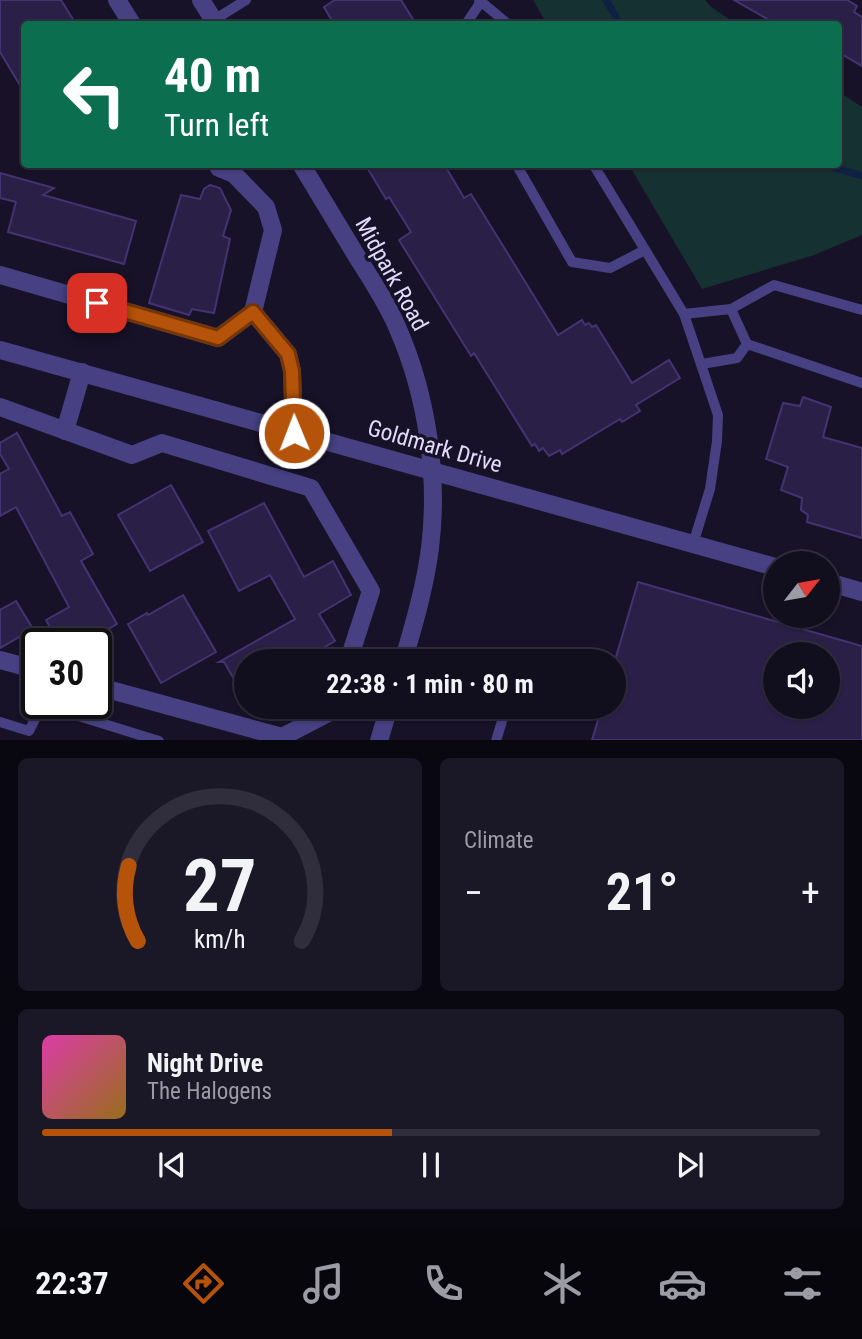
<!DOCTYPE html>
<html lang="en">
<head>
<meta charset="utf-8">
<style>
  :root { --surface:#110e1e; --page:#1a1727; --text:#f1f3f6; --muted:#9c9ca4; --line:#302e3c; --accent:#b45309 }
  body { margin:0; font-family:"Roboto Condensed",sans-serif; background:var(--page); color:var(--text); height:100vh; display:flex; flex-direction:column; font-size:26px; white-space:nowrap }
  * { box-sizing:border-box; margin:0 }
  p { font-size:23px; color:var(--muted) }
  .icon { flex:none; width:38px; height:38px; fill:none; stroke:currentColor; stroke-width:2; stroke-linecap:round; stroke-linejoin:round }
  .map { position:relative; height:740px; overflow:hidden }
  .drawer { display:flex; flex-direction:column; gap:18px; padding:18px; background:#090810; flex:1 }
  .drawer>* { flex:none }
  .banner { position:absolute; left:21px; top:21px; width:821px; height:147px; border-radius:7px; box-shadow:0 2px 5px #0004,0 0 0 2px var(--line); background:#0b6e4f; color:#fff; overflow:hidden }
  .needle { width:46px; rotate:59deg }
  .buttons { position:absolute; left:763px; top:551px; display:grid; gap:14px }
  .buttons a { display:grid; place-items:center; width:77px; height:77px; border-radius:50%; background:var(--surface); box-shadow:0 2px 5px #0004,0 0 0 2px var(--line); font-size:35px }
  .speed { position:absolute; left:21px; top:628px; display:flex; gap:14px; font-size:35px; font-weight:700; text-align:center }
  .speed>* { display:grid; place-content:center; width:91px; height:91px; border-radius:50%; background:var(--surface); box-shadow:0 2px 5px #0004,0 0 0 2px var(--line); line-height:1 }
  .speed .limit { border:4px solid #111; border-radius:10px; background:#fff; color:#111 }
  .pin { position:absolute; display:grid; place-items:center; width:60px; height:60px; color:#fff; margin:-30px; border-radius:14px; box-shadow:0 4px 10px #0006 }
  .me { position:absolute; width:77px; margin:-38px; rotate:359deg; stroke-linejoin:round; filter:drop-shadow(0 0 5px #0008) }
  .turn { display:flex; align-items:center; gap:24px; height:147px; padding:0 28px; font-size:32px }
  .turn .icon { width:91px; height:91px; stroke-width:2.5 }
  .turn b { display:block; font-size:49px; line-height:60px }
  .big { font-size:52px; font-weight:700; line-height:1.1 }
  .drawer .tile { flex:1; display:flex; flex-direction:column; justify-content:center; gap:10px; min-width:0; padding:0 24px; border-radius:10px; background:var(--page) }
  .drawer .dial { align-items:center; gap:0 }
  .dial svg { height:182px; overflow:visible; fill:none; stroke:var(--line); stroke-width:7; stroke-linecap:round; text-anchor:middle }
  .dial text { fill:var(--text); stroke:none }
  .song { display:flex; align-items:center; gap:21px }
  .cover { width:84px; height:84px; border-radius:10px; background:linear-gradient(135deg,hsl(320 70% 55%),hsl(40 70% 35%)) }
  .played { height:7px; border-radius:4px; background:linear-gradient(90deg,var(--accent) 45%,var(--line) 45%) }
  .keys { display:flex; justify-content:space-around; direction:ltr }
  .heat { display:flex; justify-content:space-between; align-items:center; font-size:38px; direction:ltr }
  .drawer .tiles { flex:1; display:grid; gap:18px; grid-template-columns:1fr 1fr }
  .tile:last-child { grid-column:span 2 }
  .trip { position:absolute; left:234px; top:649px; width:392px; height:70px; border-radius:35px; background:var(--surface); box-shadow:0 2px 5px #0004,0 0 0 2px var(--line); font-weight:700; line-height:70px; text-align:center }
  .tab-bar { display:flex; height:112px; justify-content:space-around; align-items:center; background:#07060c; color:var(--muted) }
  .tab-bar .icon { width:49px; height:49px }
  .tab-bar .active { color:var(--accent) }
  .tab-bar b { font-size:32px; color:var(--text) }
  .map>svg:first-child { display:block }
  .green { fill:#163131 }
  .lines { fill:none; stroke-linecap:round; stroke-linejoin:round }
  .stream { stroke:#0f2044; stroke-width:7 }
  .building { fill:#2a2047; stroke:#433372; stroke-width:2; fill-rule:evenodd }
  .service { stroke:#474183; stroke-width:10 }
  .minor { stroke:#474183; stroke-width:18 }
  .tertiary { stroke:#474183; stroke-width:18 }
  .route-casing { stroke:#753606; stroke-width:18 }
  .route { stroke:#b45309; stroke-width:12 }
  .labels { text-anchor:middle; stroke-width:7; stroke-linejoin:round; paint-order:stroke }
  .street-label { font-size:23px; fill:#e1dcfc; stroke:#171228 }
</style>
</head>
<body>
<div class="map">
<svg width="862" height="741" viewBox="0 0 862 741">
  <rect width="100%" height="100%" fill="#171228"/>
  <g class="green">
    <path d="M533 0H705L711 7 737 24H547Z"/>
    <path d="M838 91 862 107V235L814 255 702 289 629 165 838 164Z"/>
  </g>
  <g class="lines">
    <g class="stream">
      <path d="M606 0 620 24"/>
      <path d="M821 164 862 176"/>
    </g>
  </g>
  <g class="building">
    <path d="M0 0H61L76 24H24V92L0 52Z"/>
    <path d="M335 0H401L416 24H334L324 7Z"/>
    <path d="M734 0H847L857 6 854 12 862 17V66L838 52V24H776Z"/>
    <path d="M365 164H444L464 198 471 194 558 335 582 320 585 325 589 323 592 327 596 325 632 383 669 360 680 378 636 405 640 411 622 422 620 419 562 454 560 450 549 456 543 448 539 451 535 444 532 446 474 353 471 356 399 240 411 232 389 197 386 199Z"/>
    <path d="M0 173 54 188 43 195 136 221 124 264 8 232 16 202 0 198Z"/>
    <path d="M210 185 220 188 231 210 223 236 230 239 214 313 192 309 189 315 149 303 181 195 200 199 204 189Z"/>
    <path d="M803 397 831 407 823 437 862 448V538L807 522 808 515 801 510 802 498 781 490 788 467 766 459 783 403 800 406Z"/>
    <path d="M17 433 62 516 70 512 93 554 81 561 117 624 83 644H60L46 620 69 607 16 507 0 516V474L9 469 0 454V443Z"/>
    <path d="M171 485 203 542 150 571 118 515Z"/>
    <path d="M264 503 304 577 333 561 351 595 319 614 335 641 299 662H247V701L224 662H219L295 619 270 575 239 591 208 531Z"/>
    <path d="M638 582 862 646V740H592L602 707H614V664ZM775 654H828V707H775Z"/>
    <path d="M183 595 216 652 161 683 128 624 147 613 148 615Z"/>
    <path d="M16 601 33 629 0 648V610Z"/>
  </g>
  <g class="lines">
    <g class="service">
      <path d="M479 0 508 24"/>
      <path d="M214 20 246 0"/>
      <path d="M466 24 480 3"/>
      <path d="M516 164 572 262 610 268 645 250"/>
      <path d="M593 164 684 314 718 415 717 441 710 489 693 544"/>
      <path d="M684 314 731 309 774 285 862 310"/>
      <path d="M747 344 862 383"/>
      <path d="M702 364 737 358 747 344 731 309"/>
      <path d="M0 722 29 731 37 715 45 708 56 709 159 741"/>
      <path d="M496 741 505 711"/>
    </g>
    <g class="minor">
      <path d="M117 0 132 24"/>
      <path d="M0 275 218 338 253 312 273 230 266 207 234 174 219 168 217 164"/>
      <path d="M253 312 288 354 292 371 294 433"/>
      <path d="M0 407 132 455 162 443 311 488 371 591 348 662"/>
      <path d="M65 431 82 372"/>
      <path d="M0 660 37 670"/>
      <path d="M96 686 282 737 332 711 333 707"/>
    </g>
    <g class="tertiary">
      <path d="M201 0 216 24"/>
      <path d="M301 164C320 196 340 228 359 260 373 282 388 305 398 329 427 396 439 476 430 548 425 587 414 624 403 662"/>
      <path d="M0 350 775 567"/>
      <path d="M828 582 862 592"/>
      <path d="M379 741 389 707"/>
    </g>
  </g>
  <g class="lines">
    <defs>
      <path id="route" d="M97 303 218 338 253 312 288 354 292 371 294 433"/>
    </defs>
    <use href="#route" class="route-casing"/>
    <use href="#route" class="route"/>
  </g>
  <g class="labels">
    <g class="street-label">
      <text transform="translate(392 274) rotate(61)" y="8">Midpark Road</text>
      <text transform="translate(435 446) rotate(16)" y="8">Goldmark Drive</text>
    </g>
  </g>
</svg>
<div class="buttons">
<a><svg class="needle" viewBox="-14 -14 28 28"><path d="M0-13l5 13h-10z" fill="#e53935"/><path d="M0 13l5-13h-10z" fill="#9c9ca4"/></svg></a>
<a><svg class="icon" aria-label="sound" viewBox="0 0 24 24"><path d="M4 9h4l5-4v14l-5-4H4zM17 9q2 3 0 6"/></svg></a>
</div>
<div class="speed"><div class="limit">30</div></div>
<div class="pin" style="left:97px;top:303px;background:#d93025"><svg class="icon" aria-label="arrive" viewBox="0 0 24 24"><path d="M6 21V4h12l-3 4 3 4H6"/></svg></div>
<svg class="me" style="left:294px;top:433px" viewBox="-20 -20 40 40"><circle r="17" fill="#b45309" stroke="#fff" stroke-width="3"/><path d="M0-11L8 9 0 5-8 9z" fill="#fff"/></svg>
<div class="trip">22:38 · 1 min · 80 m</div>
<div class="banner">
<div class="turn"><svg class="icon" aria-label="left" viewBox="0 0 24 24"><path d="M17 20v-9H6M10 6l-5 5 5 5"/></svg><div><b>40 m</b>Turn left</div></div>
</div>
</div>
<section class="drawer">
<div class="tiles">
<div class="tile dial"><svg viewBox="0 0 100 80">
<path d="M14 69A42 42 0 1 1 86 69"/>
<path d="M14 69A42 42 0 0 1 10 36" stroke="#b45309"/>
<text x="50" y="56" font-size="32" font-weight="700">27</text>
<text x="50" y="72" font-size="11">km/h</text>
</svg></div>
<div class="tile"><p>Climate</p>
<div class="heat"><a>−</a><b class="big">21°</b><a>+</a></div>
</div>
<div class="tile">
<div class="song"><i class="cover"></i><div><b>Night Drive</b><p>The Halogens</p></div></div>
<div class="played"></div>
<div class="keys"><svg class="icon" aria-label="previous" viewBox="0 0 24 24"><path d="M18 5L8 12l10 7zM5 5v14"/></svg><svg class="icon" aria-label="pause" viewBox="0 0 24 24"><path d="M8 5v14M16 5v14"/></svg><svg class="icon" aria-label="next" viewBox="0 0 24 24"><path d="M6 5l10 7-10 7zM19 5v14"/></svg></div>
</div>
</div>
</section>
<nav class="tab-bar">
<b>22:37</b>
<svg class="icon active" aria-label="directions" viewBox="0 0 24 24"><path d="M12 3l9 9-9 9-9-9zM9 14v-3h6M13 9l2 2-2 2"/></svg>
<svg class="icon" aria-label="music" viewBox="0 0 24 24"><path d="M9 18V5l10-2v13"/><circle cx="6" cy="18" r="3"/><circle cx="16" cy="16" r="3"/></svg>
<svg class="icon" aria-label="phone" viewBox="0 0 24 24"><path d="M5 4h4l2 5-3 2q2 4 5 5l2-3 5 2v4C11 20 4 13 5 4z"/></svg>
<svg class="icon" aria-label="climate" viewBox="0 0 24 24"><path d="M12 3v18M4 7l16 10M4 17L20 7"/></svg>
<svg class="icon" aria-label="car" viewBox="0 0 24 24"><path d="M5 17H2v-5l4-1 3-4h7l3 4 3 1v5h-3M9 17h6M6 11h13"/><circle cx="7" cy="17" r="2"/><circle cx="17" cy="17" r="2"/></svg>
<svg class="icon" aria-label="filters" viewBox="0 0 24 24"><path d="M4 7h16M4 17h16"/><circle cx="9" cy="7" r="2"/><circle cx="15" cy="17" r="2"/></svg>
</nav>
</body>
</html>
